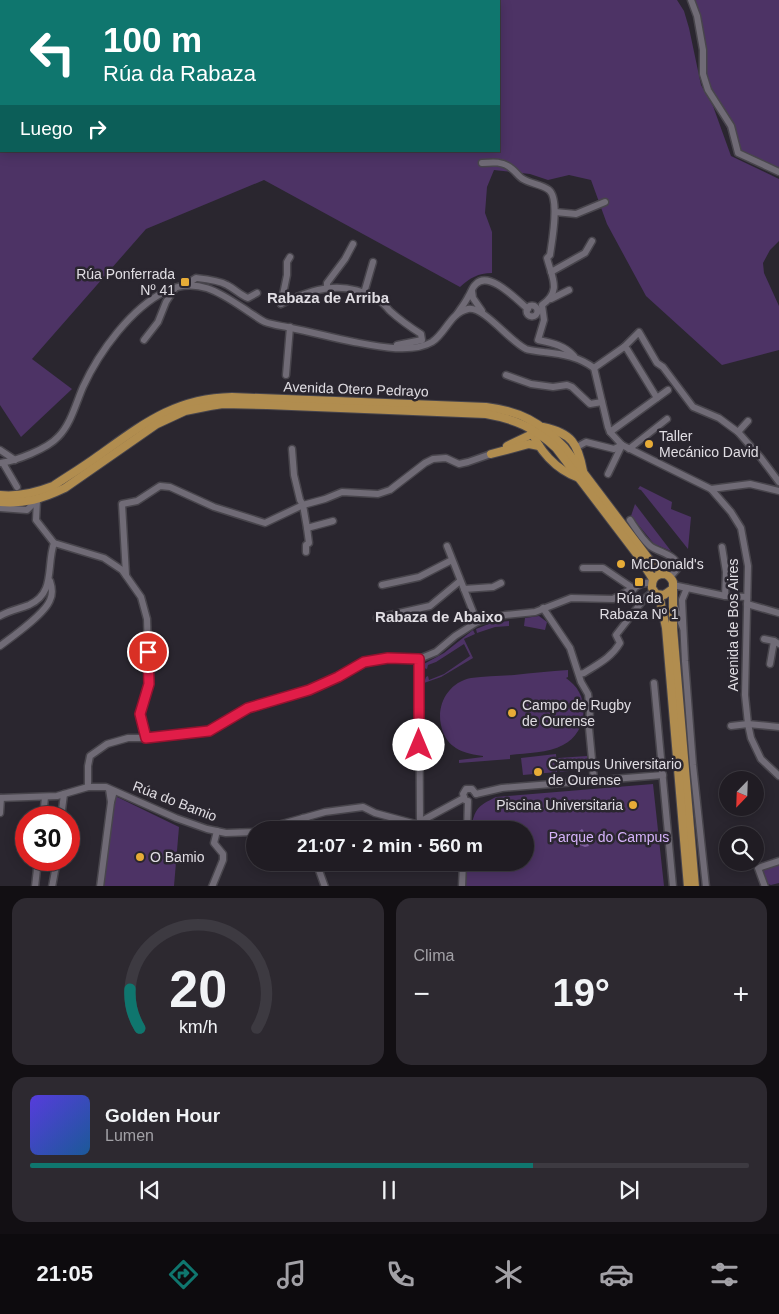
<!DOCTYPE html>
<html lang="es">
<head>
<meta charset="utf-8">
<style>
  :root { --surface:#201c23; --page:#2d2930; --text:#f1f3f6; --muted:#a2a1a6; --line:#3d3a41; --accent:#0f766e }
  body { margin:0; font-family:Arial,sans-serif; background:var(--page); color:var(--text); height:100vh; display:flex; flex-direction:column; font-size:19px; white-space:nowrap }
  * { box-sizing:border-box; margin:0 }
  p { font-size:16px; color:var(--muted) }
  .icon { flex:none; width:28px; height:28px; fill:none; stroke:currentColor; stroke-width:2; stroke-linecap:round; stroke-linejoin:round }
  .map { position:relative; height:886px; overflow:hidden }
  .panel { display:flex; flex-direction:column; gap:12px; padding:12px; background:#120f13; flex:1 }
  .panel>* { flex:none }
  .banner { position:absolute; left:0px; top:0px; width:500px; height:152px; box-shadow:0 2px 12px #0003,0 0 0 1px var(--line); background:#0f766e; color:#fff; overflow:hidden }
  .needle { width:32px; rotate:203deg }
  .buttons { position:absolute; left:719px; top:771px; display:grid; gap:10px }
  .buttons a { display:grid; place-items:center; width:45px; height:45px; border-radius:50%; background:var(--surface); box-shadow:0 2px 12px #0003,0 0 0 1px var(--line); font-size:25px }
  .speed { position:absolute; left:15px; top:806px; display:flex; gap:10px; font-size:25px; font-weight:700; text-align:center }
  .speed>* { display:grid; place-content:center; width:65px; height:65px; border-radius:50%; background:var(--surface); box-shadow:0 2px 12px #0003,0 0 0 1px var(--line); line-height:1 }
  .speed .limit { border:8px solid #d22; background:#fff; color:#111 }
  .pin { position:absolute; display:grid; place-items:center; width:42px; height:42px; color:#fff; margin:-21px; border:2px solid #fff; border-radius:50%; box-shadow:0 1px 5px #0007 }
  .me { position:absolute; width:55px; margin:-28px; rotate:0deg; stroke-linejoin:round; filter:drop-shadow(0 0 4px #0008) }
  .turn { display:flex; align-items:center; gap:18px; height:105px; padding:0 20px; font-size:22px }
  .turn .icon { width:65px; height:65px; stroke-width:2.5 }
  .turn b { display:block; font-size:35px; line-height:42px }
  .then { display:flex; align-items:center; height:48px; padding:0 20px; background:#0003; gap:10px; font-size:19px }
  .big { font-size:38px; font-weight:800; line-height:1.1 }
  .panel .tile { flex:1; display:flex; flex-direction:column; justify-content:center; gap:8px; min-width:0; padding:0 18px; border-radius:15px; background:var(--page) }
  .panel .dial { align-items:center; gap:0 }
  .dial svg { height:130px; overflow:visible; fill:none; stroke:var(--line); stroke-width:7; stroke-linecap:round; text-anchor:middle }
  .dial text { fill:var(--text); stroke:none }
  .song { display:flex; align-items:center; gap:15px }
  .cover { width:60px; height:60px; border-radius:8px; background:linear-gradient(135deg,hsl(250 70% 55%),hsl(210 70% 35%)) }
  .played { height:5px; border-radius:2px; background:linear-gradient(90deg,var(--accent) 70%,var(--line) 70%) }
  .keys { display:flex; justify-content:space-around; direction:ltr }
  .heat { display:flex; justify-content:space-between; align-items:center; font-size:28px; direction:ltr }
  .panel .tiles { flex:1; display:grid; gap:12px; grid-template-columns:1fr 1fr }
  .tile:last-child { grid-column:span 2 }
  .trip { position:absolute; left:246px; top:821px; width:288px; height:50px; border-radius:25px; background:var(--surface); box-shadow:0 2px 12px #0003,0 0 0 1px var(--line); font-weight:800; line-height:50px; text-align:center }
  .tabs { display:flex; height:80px; justify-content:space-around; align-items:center; background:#0d0b0e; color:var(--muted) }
  .tabs .icon { width:35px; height:35px }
  .tabs .active { color:var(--accent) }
  .tabs b { font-size:22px; color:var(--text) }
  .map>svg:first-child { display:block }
  .green { fill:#4d3365; fill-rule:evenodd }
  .water { fill:#7c5c9b }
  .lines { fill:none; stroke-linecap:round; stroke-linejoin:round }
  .minor-casing { stroke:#48454c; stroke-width:9 }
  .major-casing { stroke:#48454c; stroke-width:10 }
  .minor { stroke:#706b76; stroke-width:6 }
  .major { stroke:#b18d4f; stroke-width:8 }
  .route-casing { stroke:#92132f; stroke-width:12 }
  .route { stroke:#e11d48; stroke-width:9 }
  .poi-dot { fill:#e7ac37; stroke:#2a262f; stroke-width:2 }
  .labels { text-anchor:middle; stroke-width:5; stroke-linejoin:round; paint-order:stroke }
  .poi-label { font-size:14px; fill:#e0dde3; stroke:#2a262f; text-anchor:start }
  .street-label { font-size:14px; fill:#e0dde3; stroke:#2a262f }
  .park-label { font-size:14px; fill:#d5b2fa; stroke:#2a262f }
  .neighbourhood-label { font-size:15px; font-weight:bold; fill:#e0dde3; stroke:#2a262f }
</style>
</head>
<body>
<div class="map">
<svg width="779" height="887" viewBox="0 0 779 887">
  <rect width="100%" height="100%" fill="#2a262f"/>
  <g class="green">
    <path d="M0 0H677L684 11 689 28 701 85 713 106 731 156 779 179V241L770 250 763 263 764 273 779 306V350L722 365 646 296 607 224 591 180 569 175 548 180 530 174 494 170 487 187 485 213 492 232V273C478 273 470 278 460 287L264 180 146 229 32 359 72 389 21 437 0 405ZM1 1H499V151H1Z"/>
    <path d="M687 0H779V172L738 153 703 74 698 23Z"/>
    <path d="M640 486 672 502 671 509 691 517 688 549 641 490 638 489Z"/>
    <path d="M635 504 671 551 654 544 631 516Z"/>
    <path d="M539 616 547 622 545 630 524 626 525 618Z"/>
    <path d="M509 621V626L495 627 477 633 476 629 491 623Z"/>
    <path d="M473 630 475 634 464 639 473 658 441 677 424 683 426 677 428 676 429 680 444 674 470 656 464 644 436 662 428 665 427 669 424 668 422 665 444 653Z"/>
    <path d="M568 670V677L566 678C571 682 576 686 579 692 589 710 582 736 563 745 548 753 527 753 510 755V759L459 763V760L483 757V756C466 754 449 749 443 732 434 709 446 683 471 678 485 676 500 676 514 675 532 673 550 671 568 670Z"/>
    <path d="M556 754 557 772 523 775 521 758Z"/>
    <path d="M587 756 588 769 560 772 558 758Z"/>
    <path d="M653 784 664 886H465L466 863 525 862V830H470C476 808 476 807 496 797Z"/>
    <path d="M111 794 179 827 174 886 99 887Z"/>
    <path d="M779 863V883L771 885 768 884 763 871 765 868Z"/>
  </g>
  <path class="water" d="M582 829 587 835 586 839 589 846 585 847 567 840Z"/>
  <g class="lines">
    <defs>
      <g id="minor">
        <path d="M691 0 697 16 703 50V74L708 90 731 126 738 153 779 172"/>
        <path d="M482 163C493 162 503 161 512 169 516 172 519 177 523 179 531 184 541 184 549 190 560 199 552 241 550 255L547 258C552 278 562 291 542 305L544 320 538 340C552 343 564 345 574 356"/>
        <path d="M555 212 576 214 605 202"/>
        <path d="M551 272 585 253 592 241"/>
        <path d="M187 284 196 278C206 279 218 280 227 285 235 289 240 295 248 298L257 293"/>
        <path d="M327 288V283L345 259 353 244"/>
        <path d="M472 291 473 298 482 311"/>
        <path d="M364 293 373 262"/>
        <path d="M551 299 569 290"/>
        <path d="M281 304C314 288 342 280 376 298 382 301 386 307 390 311 400 320 410 327 421 334L422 340 397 345"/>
        <path d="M281 304 287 275V262L290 257"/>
        <circle cx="532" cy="311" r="5.5"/>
        <path d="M457 314C461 308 465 303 468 297 471 293 472 287 476 284 489 270 517 300 528 309"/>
        <path d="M144 340 158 322 166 302 175 288"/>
        <path d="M624 347 639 332 657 363 663 367 693 407 719 418 738 432 761 458 779 482"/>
        <path d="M594 368 624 347 627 349 657 398"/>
        <path d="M286 375 290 327"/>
        <path d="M506 375 531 384 553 387 567 385 572 387 590 404 602 402"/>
        <path d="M610 432 668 390"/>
        <path d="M738 432 748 421"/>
        <path d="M577 447 586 442 614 449 622 445"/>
        <path d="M292 449 294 475 300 500 303 505 307 528 333 521"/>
        <path d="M629 449 667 419"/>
        <path d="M0 450 15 460"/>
        <path d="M0 463C16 461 47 449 58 437 71 424 76 403 83 387 99 352 131 308 166 291 199 276 222 294 249 312 254 315 260 320 265 322 273 325 283 326 291 328 312 332 333 338 354 342 375 346 412 354 432 342 446 333 450 313 468 309 484 306 509 341 526 349 531 351 539 351 544 352 563 354 579 357 594 368L608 427 610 432 622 445 711 489 731 512 741 528 748 566 745 695 748 724 751 738 761 759 779 776"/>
        <path d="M3 463 17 487"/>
        <path d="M608 474 622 445"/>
        <path d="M711 489 750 484 779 491"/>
        <path d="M37 500 36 520 54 543 104 558 122 570 141 597 147 619 149 684 140 714 145 738"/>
        <path d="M0 508 27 510 37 500"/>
        <path d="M630 520C636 529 642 539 650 546 660 553 675 554 679 567L670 577"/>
        <path d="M447 546 477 622"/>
        <path d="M722 547 726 572 725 596"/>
        <path d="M306 552V545L309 543 307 528"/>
        <path d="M583 568H603L634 589"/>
        <path d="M126 575 122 504 137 501 160 486 170 487 214 507 265 523 303 505 325 499 342 492 378 494 390 490 425 463 433 459 446 458 459 464 468 462 491 454"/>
        <path d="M382 585 419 577 452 560"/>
        <path d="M673 585 725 596 747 597"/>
        <path d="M687 588 682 600 685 661 693 765 706 887"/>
        <path d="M464 589 493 587 501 583"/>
        <path d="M747 604 779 613"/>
        <path d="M675 607 683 628"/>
        <path d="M543 608 570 648 581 682 588 694 590 709 589 728 594 780"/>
        <path d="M0 616C10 610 19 609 29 605 56 593 46 566 54 543"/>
        <path d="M377 618 430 606 460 581"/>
        <path d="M764 639 774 641 779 644"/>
        <path d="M0 646C12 637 45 614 50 600 53 594 52 587 50 581"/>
        <path d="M419 659 420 822"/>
        <path d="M770 664 774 641"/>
        <path d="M579 674 584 673C598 664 611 658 620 643L616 635 644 599 654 591"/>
        <path d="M654 683 673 887"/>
        <path d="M748 724 779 727"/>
        <path d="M731 726 748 724"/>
        <path d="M88 787V766L90 756 107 744 128 738H148L209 731 248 708 309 690 338 677 364 662 389 658 419 659 436 652 455 636 477 622 505 615 535 612 571 598 613 599 641 584 652 582"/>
        <path d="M109 789 111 802 114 791"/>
        <path d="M476 794 502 788 663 775"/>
        <path d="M0 798 57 796 88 787H106L176 818 207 829 226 833 255 832"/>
        <path d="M465 800 463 794 466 789H472L476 794"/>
        <path d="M0 813 1 798"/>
        <path d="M43 818 45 797"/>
        <path d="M61 818 64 794"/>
        <path d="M303 818 311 825 313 830"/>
        <path d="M260 830 325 812 363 807 375 813 416 824 464 798"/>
        <path d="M467 830 468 801"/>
        <path d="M316 862 325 887"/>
        <path d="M35 887 38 860"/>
        <path d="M52 887 57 860"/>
        <path d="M100 887 111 802"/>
        <path d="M212 887 223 860V854L214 843 217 831"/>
        <path d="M462 887 463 862"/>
        <path d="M765 887 758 868 779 861"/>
      </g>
      <g id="major">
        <path d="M530 427C538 450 556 470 579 478"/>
        <path d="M543 427C572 433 578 444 583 471"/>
        <path d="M507 446 532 434"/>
        <path d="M491 454 529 444 539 446"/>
        <path d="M0 495C19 497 35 493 53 486 68 476 83 467 98 456 143 424 175 398 232 397L486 407C520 411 540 422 564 447L648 558 663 574"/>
        <path d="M0 502C25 504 42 499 65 488L157 424 185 411 210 406 223 404 267 405 486 414C515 419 535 428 556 448L636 553 653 579"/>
        <path d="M671 590 664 595 656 594 652 588C651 573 667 569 673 582V628L695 887"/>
        <path d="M659 595 666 628 688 887"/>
      </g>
    </defs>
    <use href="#minor" class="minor-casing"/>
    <use href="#major" class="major-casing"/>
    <use href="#minor" class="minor"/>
    <use href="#major" class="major"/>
  </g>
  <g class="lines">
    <defs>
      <path id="route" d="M148 652 149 684 140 714 146 738 209 731 248 708 309 690 338 677 364 662 388 658 419 659V745"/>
    </defs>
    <use href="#route" class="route-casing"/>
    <use href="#route" class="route"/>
  </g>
  <g class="poi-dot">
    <rect x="180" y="277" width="10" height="10" rx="2.5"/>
    <circle cx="649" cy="444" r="5"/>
    <circle cx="621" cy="564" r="5"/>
    <rect x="634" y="577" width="10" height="10" rx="2.5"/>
    <circle cx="512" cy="713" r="5"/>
    <circle cx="538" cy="772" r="5"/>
    <circle cx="633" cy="805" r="5"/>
    <circle cx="140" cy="857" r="5"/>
  </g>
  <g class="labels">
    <g class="poi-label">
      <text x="175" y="279" text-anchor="end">Rúa Ponferrada<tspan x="175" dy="16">Nº 41</tspan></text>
      <text x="659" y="441">Taller<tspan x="659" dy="16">Mecánico David</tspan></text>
      <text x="631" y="569">McDonald's</text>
      <text x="639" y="603" text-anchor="middle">Rúa da<tspan x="639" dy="16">Rabaza Nº 1</tspan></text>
      <text x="522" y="710">Campo de Rugby<tspan x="522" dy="16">de Ourense</tspan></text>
      <text x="548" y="769">Campus Universitario<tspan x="548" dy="16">de Ourense</tspan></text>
      <text x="623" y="810" text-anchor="end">Piscina Universitaria</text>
      <text x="150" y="862">O Bamio</text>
    </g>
    <g class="street-label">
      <text transform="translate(356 389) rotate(2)" y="5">Avenida Otero Pedrayo</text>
      <text transform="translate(733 625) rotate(-90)" y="5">Avenida de Bos Aires</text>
      <text transform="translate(175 801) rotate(21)" y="5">Rúa do Bamio</text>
    </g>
    <g class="park-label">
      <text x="609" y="842">Parque do Campus</text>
    </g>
    <g class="neighbourhood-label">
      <text x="328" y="303">Rabaza de Arriba</text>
      <text x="439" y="622">Rabaza de Abaixo</text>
    </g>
  </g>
</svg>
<div class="buttons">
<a><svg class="needle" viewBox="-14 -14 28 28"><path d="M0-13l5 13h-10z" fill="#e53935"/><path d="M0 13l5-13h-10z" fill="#a2a1a6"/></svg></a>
<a><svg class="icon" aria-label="search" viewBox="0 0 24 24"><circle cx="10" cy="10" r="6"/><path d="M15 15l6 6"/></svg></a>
</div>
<div class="speed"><div class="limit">30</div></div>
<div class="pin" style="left:148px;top:652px;background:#d93025"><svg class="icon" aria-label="arrive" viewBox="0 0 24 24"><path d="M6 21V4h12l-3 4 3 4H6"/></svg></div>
<svg class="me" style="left:419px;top:745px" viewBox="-20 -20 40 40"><circle r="19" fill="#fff"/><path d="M0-13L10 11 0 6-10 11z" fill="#e11d48"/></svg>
<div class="trip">21:07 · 2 min · 560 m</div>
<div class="banner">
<div class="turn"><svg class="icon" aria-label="left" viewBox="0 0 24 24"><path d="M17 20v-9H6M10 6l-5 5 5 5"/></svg><div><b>100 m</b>Rúa da Rabaza</div></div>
<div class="then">Luego<svg class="icon" aria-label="right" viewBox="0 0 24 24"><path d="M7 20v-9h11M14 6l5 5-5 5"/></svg></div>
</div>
</div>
<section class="panel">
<div class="tiles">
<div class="tile dial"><svg viewBox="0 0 100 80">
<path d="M14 69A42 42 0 1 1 86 69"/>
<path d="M14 69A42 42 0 0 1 8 45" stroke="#0f766e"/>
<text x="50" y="56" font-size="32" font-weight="700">20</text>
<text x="50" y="72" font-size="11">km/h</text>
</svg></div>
<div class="tile"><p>Clima</p>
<div class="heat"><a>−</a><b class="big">19°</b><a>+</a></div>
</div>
<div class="tile">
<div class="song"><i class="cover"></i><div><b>Golden Hour</b><p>Lumen</p></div></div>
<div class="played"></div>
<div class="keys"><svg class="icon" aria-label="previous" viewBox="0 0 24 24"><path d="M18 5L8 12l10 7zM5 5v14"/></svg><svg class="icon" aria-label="pause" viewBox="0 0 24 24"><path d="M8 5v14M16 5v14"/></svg><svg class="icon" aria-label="next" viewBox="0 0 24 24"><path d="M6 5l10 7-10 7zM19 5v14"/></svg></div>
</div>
</div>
</section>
<nav class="tabs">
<b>21:05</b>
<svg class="icon active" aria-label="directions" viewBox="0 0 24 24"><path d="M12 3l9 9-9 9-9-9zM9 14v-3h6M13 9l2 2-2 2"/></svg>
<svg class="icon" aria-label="music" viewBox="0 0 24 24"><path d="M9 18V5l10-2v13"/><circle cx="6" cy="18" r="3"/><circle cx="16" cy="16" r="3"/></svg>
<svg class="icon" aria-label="phone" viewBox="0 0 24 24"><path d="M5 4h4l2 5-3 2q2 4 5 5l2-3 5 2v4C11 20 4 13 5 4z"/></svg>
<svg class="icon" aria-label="climate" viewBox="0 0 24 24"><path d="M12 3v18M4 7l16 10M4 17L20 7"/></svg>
<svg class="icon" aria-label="car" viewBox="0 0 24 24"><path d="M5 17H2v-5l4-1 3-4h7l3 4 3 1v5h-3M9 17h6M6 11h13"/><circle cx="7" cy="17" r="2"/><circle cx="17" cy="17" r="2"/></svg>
<svg class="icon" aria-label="filters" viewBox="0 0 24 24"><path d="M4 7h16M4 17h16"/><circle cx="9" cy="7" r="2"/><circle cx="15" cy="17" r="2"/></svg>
</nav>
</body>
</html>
